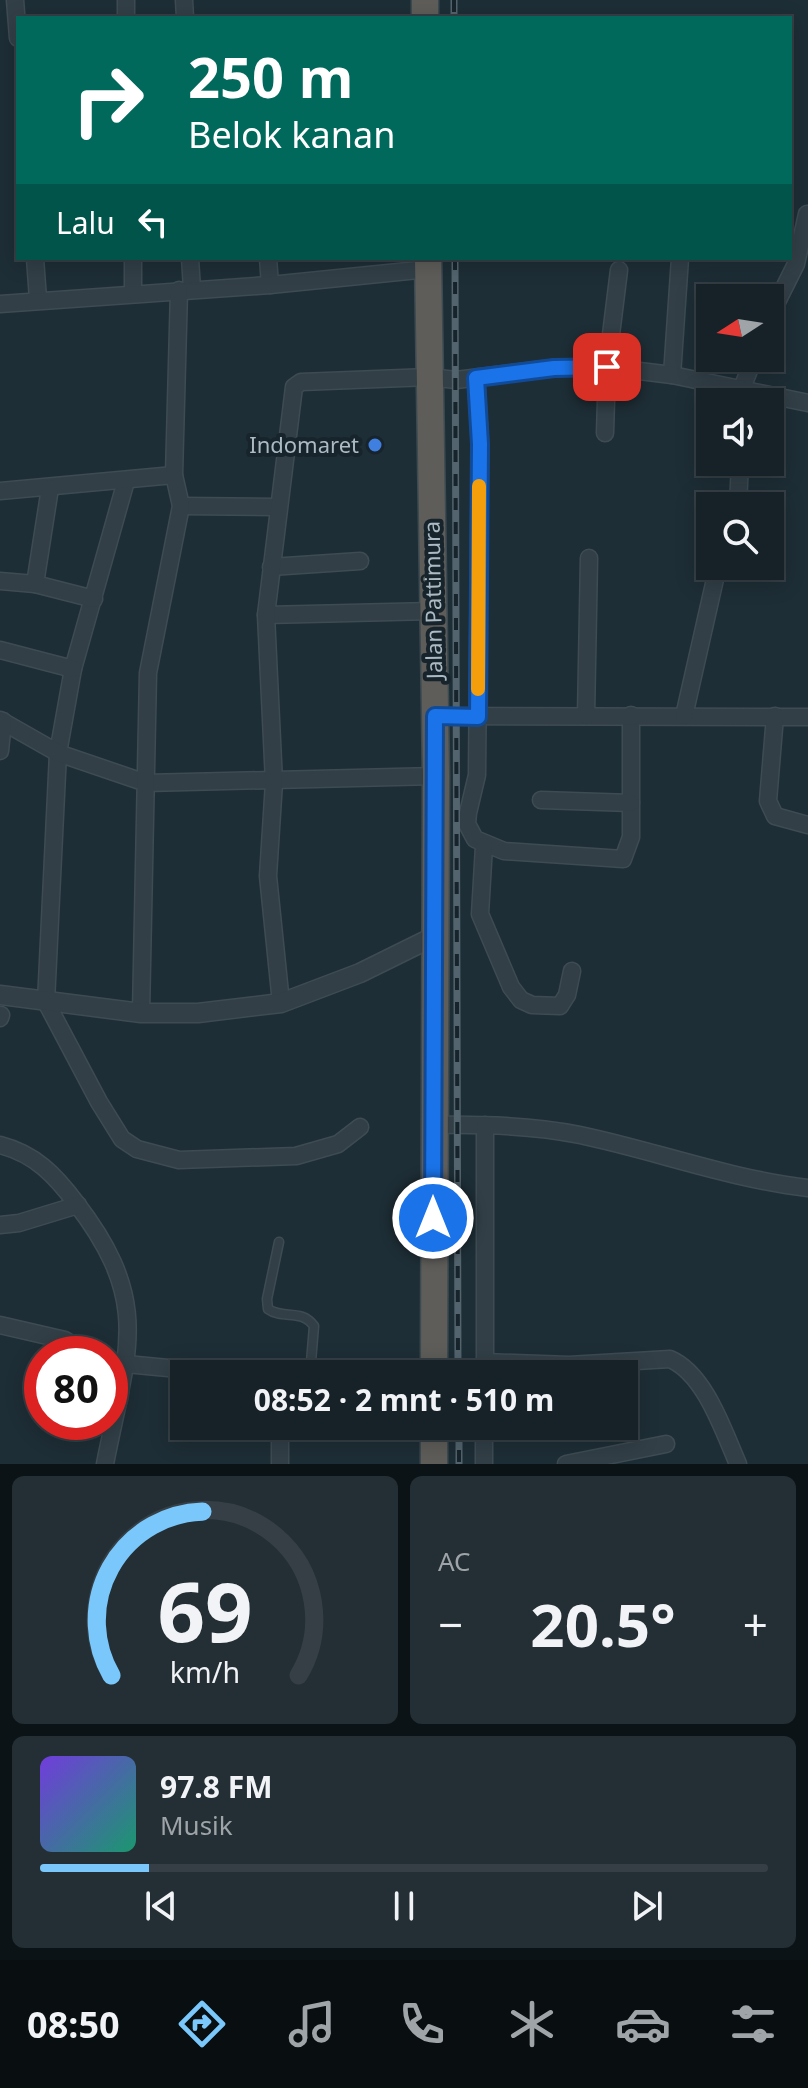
<!DOCTYPE html>
<html lang="id">
<head>
<meta charset="utf-8">
<style>
  :root { --surface:#162228; --page:#232f34; --text:#f1f3f6; --muted:#9ea4a8; --line:#353f45; --accent:#79c7fb }
  body { margin:0; font-family:"Noto Sans",sans-serif; background:var(--page); color:var(--text); height:100vh; display:flex; flex-direction:column; font-size:30px; white-space:nowrap }
  * { box-sizing:border-box; margin:0 }
  p { font-size:26px; color:var(--muted) }
  .icon { flex:none; width:44px; height:44px; fill:none; stroke:currentColor; stroke-width:2; stroke-linecap:round; stroke-linejoin:round }
  .map { position:relative; height:1464px; overflow:hidden }
  .sheet { display:flex; flex-direction:column; gap:12px; padding:12px; background:#0c1316; flex:1 }
  .sheet>* { flex:none }
  .hud { position:absolute; left:16px; top:16px; width:776px; height:244px; border-radius:0px; box-shadow:0 4px 20px #0003,0 0 0 2px var(--line); background:#00695c; color:#fff; overflow:hidden }
  .needle { width:52px; rotate:258deg }
  .tools { position:absolute; left:696px; top:284px; display:grid; gap:16px }
  .tools a { display:grid; place-items:center; width:88px; height:88px; border-radius:0px; background:var(--surface); box-shadow:0 4px 20px #0003,0 0 0 2px var(--line); font-size:40px }
  .speed { position:absolute; left:24px; top:1336px; display:flex; gap:16px; font-size:40px; font-weight:700; text-align:center }
  .speed>* { display:grid; place-content:center; width:104px; height:104px; border-radius:50%; background:var(--surface); box-shadow:0 4px 20px #0003,0 0 0 2px var(--line); line-height:1 }
  .speed .limit { border:12px solid #d22; background:#fff; color:#111 }
  .pin { position:absolute; display:grid; place-items:center; width:68px; height:68px; color:#fff; margin:-34px; border-radius:16px; box-shadow:0 4px 12px #0006 }
  .me { position:absolute; width:88px; margin:-44px; rotate:0deg; stroke-linejoin:round; filter:drop-shadow(0 0 6px #0008) }
  .turn { display:flex; align-items:center; gap:28px; height:168px; padding:0 40px; font-size:36px }
  .turn .icon { width:104px; height:104px; stroke-width:2.5 }
  .turn b { display:block; font-size:56px; line-height:68px }
  .then { display:flex; align-items:center; height:76px; padding:0 40px; background:#0003; gap:16px; font-size:30px }
  .big { font-size:60px; font-weight:700; line-height:1.1 }
  .sheet .card { flex:1; display:flex; flex-direction:column; justify-content:center; gap:12px; min-width:0; padding:0 28px; border-radius:12px; background:var(--page) }
  .sheet .dial { align-items:center; gap:0 }
  .dial svg { height:208px; overflow:visible; fill:none; stroke:var(--line); stroke-width:7; stroke-linecap:round; text-anchor:middle }
  .dial text { fill:var(--text); stroke:none }
  .song { display:flex; align-items:center; gap:24px }
  .cover { width:96px; height:96px; border-radius:12px; background:linear-gradient(135deg,hsl(260 70% 55%),hsl(160 70% 35%)) }
  .played { height:8px; border-radius:4px; background:linear-gradient(90deg,var(--accent) 15%,var(--line) 15%) }
  .keys { display:flex; justify-content:space-around; direction:ltr }
  .heat { display:flex; justify-content:space-between; align-items:center; font-size:44px; direction:ltr }
  .sheet .tiles { flex:1; display:grid; gap:12px; grid-template-columns:1fr 1fr }
  .card:last-child { grid-column:span 2 }
  .trip { position:absolute; left:170px; top:1360px; width:468px; height:80px; border-radius:0px; background:var(--surface); box-shadow:0 4px 20px #0003,0 0 0 2px var(--line); font-weight:700; line-height:80px; text-align:center }
  .menu { display:flex; height:128px; justify-content:space-around; align-items:center; background:#090e10; color:var(--muted) }
  .menu .icon { width:56px; height:56px }
  .menu .current { color:var(--accent) }
  .menu b { font-size:36px; color:var(--text) }
  .map>svg:first-child { display:block }
  .lines { fill:none; stroke-linecap:round; stroke-linejoin:round }
  .service-casing { stroke:#3e4b53; stroke-width:11 }
  .minor-casing { stroke:#3e4b53; stroke-width:19 }
  .tertiary-casing { stroke:#3e4b53; stroke-width:21 }
  .trunk-casing { stroke:#3c4a51; stroke-width:29 }
  .service { stroke:#323f47; stroke-width:8 }
  .minor { stroke:#323f47; stroke-width:16 }
  .tertiary { stroke:#323f47; stroke-width:18 }
  .trunk { stroke:#5e5d5a; stroke-width:26 }
  .rail-casing { stroke:#53646e; stroke-width:7 }
  .rail { stroke:#18242b; stroke-width:4; stroke-dasharray:12; stroke-linecap:butt }
  .route-casing { stroke:#114b97; stroke-width:20 }
  .route { stroke:#1a73e8; stroke-width:14 }
  .slow { stroke:#f59e0b; stroke-width:14 }
  .shop-dot { fill:#3f7fe0; stroke:#18242b; stroke-width:3 }
  .labels { text-anchor:middle; stroke-width:8; stroke-linejoin:round; paint-order:stroke }
  .poi-label { font-size:22px; fill:#abbac4; stroke:#18242b; text-anchor:end }
  .street-label { font-size:22px; fill:#abbac4; stroke:#18242b }
</style>
</head>
<body>
<div class="map">
<svg width="808" height="1464" viewBox="0 0 808 1464">
  <rect width="100%" height="100%" fill="#1e2e36"/>
  <g class="lines">
    <defs>
      <path id="service" d="M279 1242 267 1299 268 1309C283 1320 301 1308 314 1326L310 1374"/>
      <g id="minor">
        <path d="M15 0 18 38"/>
        <path d="M126 0V18"/>
        <path d="M184 0 185 18"/>
        <path d="M35 258 38 299"/>
        <path d="M133 258V293"/>
        <path d="M190 258 192 289"/>
        <path d="M268 258 270 285"/>
        <path d="M0 304 270 285 428 269"/>
        <path d="M770 316 796 264 807 214"/>
        <path d="M672 375 680 258"/>
        <path d="M476 378 480 444 477 775 468 813 467 824 475 839 504 851 623 859 631 837V715"/>
        <path d="M741 402 742 388 754 358"/>
        <path d="M605 433 607 367 619 270"/>
        <path d="M126 481 73 669 58 753 46 1002 99 1102 122 1139 137 1149 179 1160 296 1156 338 1144 360 1127"/>
        <path d="M0 491 174 475"/>
        <path d="M181 506 277 507"/>
        <path d="M738 506 740 462"/>
        <path d="M271 567 360 561"/>
        <path d="M0 581 35 584 94 599"/>
        <path d="M35 584 50 488"/>
        <path d="M266 615 433 611"/>
        <path d="M0 650 73 669"/>
        <path d="M435 716 808 717"/>
        <path d="M586 716 589 558"/>
        <path d="M684 716 718 566"/>
        <path d="M775 716 768 801 775 816 808 825"/>
        <path d="M0 720 58 753 146 783 436 776"/>
        <path d="M0 751 3 721"/>
        <path d="M541 800 631 803"/>
        <path d="M484 846 480 914 511 987 521 1000 532 1005 560 1006 567 995 572 971"/>
        <path d="M281 1003 268 876 274 782 266 615 294 387 301 382 429 377 456 380 554 368 607 367 672 375 808 403"/>
        <path d="M141 1013 148 673 181 506 174 475 179 290"/>
        <path d="M0 1018 1 1015"/>
        <path d="M432 1125C480 1124 532 1125 580 1135 656 1151 730 1179 808 1188"/>
        <path d="M0 1145C35 1154 55 1175 76 1203 153 1303 127 1351 105 1464"/>
        <path d="M0 1225 19 1223 78 1205"/>
        <path d="M0 1325 65 1340 88 1354"/>
        <path d="M485 1362 569 1365 670 1359C705 1374 723 1430 738 1464"/>
        <path d="M126 1364 231 1374"/>
        <path d="M485 1374V1125"/>
        <path d="M280 1464V1426"/>
        <path d="M484 1464V1426"/>
        <path d="M566 1464 666 1444"/>
      </g>
      <path id="tertiary" d="M0 995 141 1013H198L281 1003 360 973 435 936"/>
      <g id="trunk">
        <path d="M425 0V18"/>
        <path d="M428 258 436 776 434 1374"/>
        <path d="M434 1426V1464"/>
      </g>
    </defs>
    <use href="#service" class="service-casing"/>
    <use href="#minor" class="minor-casing"/>
    <use href="#tertiary" class="tertiary-casing"/>
    <use href="#trunk" class="trunk-casing"/>
    <use href="#service" class="service"/>
    <use href="#minor" class="minor"/>
    <use href="#tertiary" class="tertiary"/>
    <use href="#trunk" class="trunk"/>
    <defs>
      <g id="rail">
        <path d="M454 0V18"/>
        <path d="M455 258 458 1374"/>
        <path d="M459 1426V1464"/>
      </g>
    </defs>
    <use href="#rail" class="rail-casing"/>
    <use href="#rail" class="rail"/>
  </g>
  <g class="lines">
    <defs>
      <path id="route" d="M433 1218 435 716 478 717 480 444 476 378 554 368 607 367"/>
    </defs>
    <use href="#route" class="route-casing"/>
    <use href="#route" class="route"/>
    <path class="slow" d="M478 689 479 486"/>
  </g>
  <circle class="shop-dot" cx="375" cy="445" r="8"/>
  <g class="labels">
    <g class="poi-label">
      <text x="359" y="453">Indomaret</text>
    </g>
    <g class="street-label">
      <text transform="translate(433 600) rotate(-91)" y="8">Jalan Pattimura</text>
    </g>
  </g>
</svg>
<div class="tools">
<a><svg class="needle" viewBox="-14 -14 28 28"><path d="M0-13l5 13h-10z" fill="#e53935"/><path d="M0 13l5-13h-10z" fill="#9ea4a8"/></svg></a>
<a><svg class="icon" aria-label="sound" viewBox="0 0 24 24"><path d="M4 9h4l5-4v14l-5-4H4zM17 9q2 3 0 6"/></svg></a>
<a><svg class="icon" aria-label="search" viewBox="0 0 24 24"><circle cx="10" cy="10" r="6"/><path d="M15 15l6 6"/></svg></a>
</div>
<div class="speed"><div class="limit">80</div></div>
<div class="pin" style="left:607px;top:367px;background:#d93025"><svg class="icon" aria-label="arrive" viewBox="0 0 24 24"><path d="M6 21V4h12l-3 4 3 4H6"/></svg></div>
<svg class="me" style="left:433px;top:1218px" viewBox="-20 -20 40 40"><circle r="17" fill="#1a73e8" stroke="#fff" stroke-width="3"/><path d="M0-11L8 9 0 5-8 9z" fill="#fff"/></svg>
<div class="trip">08:52 · 2 mnt · 510 m</div>
<div class="hud">
<div class="turn"><svg class="icon" aria-label="right" viewBox="0 0 24 24"><path d="M7 20v-9h11M14 6l5 5-5 5"/></svg><div><b>250 m</b>Belok kanan</div></div>
<div class="then">Lalu<svg class="icon" aria-label="left" viewBox="0 0 24 24"><path d="M17 20v-9H6M10 6l-5 5 5 5"/></svg></div>
</div>
</div>
<section class="sheet">
<div class="tiles">
<div class="card dial"><svg viewBox="0 0 100 80">
<path d="M14 69A42 42 0 1 1 86 69"/>
<path d="M14 69A42 42 0 0 1 49 6" stroke="#79c7fb"/>
<text x="50" y="56" font-size="32" font-weight="700">69</text>
<text x="50" y="72" font-size="11">km/h</text>
</svg></div>
<div class="card"><p>AC</p>
<div class="heat"><a>−</a><b class="big">20.5°</b><a>+</a></div>
</div>
<div class="card">
<div class="song"><i class="cover"></i><div><b>97.8 FM</b><p>Musik</p></div></div>
<div class="played"></div>
<div class="keys"><svg class="icon" aria-label="previous" viewBox="0 0 24 24"><path d="M18 5L8 12l10 7zM5 5v14"/></svg><svg class="icon" aria-label="pause" viewBox="0 0 24 24"><path d="M8 5v14M16 5v14"/></svg><svg class="icon" aria-label="next" viewBox="0 0 24 24"><path d="M6 5l10 7-10 7zM19 5v14"/></svg></div>
</div>
</div>
</section>
<nav class="menu">
<b>08:50</b>
<svg class="icon current" aria-label="directions" viewBox="0 0 24 24"><path d="M12 3l9 9-9 9-9-9zM9 14v-3h6M13 9l2 2-2 2"/></svg>
<svg class="icon" aria-label="music" viewBox="0 0 24 24"><path d="M9 18V5l10-2v13"/><circle cx="6" cy="18" r="3"/><circle cx="16" cy="16" r="3"/></svg>
<svg class="icon" aria-label="phone" viewBox="0 0 24 24"><path d="M5 4h4l2 5-3 2q2 4 5 5l2-3 5 2v4C11 20 4 13 5 4z"/></svg>
<svg class="icon" aria-label="climate" viewBox="0 0 24 24"><path d="M12 3v18M4 7l16 10M4 17L20 7"/></svg>
<svg class="icon" aria-label="car" viewBox="0 0 24 24"><path d="M5 17H2v-5l4-1 3-4h7l3 4 3 1v5h-3M9 17h6M6 11h13"/><circle cx="7" cy="17" r="2"/><circle cx="17" cy="17" r="2"/></svg>
<svg class="icon" aria-label="filters" viewBox="0 0 24 24"><path d="M4 7h16M4 17h16"/><circle cx="9" cy="7" r="2"/><circle cx="15" cy="17" r="2"/></svg>
</nav>
</body>
</html>
